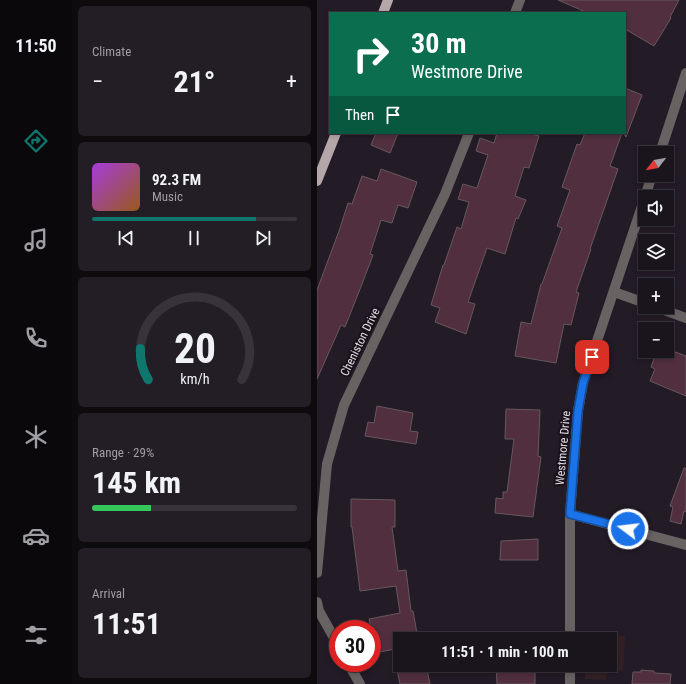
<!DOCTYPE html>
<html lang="en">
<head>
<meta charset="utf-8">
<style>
  :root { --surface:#1a141c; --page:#231d25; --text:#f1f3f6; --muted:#9f9ea3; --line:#38333b; --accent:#0f766e }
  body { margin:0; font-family:"Roboto Condensed",sans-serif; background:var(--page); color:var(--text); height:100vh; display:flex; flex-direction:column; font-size:15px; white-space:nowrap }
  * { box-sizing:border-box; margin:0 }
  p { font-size:13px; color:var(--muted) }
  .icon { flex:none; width:22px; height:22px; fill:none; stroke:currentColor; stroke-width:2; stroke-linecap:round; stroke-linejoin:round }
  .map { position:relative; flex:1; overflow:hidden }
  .sheet { display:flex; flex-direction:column; gap:6px; padding:6px; background:#0e0b0f; width:245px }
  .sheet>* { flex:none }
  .guide { position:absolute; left:12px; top:12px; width:297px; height:122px; border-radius:0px; box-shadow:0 2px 6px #0003,0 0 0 1px var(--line); background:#0b6e4f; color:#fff; overflow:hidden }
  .needle { width:26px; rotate:239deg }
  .controls { position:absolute; left:321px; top:146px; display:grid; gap:8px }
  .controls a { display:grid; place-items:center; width:36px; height:36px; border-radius:0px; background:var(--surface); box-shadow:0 2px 6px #0003,0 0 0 1px var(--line); font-size:20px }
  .speed { position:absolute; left:12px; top:620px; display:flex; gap:8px; font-size:20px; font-weight:700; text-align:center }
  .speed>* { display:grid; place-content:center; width:52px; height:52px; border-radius:50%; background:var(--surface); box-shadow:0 2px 6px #0003,0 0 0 1px var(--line); line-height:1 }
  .speed .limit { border:6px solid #d22; background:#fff; color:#111 }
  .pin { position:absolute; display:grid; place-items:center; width:34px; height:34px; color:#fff; margin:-17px; border-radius:8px; box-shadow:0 2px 6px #0006 }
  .me { position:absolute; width:44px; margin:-22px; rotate:285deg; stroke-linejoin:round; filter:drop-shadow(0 0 3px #0008) }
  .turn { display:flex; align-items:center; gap:14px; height:84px; padding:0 16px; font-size:18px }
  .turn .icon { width:52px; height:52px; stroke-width:2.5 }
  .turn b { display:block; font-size:28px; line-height:34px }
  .then { display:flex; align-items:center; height:38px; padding:0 16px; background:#0003; gap:8px; font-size:15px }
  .big { font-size:30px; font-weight:700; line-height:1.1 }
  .sheet .widget { flex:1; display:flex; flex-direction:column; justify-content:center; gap:6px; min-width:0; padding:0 14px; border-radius:6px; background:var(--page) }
  .sheet .dial { align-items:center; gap:0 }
  .dial svg { height:104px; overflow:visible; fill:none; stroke:var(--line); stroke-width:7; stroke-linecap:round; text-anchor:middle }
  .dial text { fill:var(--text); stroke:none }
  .song { display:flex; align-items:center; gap:12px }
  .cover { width:48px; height:48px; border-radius:6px; background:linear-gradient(135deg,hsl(280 70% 55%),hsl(30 70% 35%)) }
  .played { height:4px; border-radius:2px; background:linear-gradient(90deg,var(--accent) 80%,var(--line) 80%) }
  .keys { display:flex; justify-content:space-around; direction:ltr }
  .heat { display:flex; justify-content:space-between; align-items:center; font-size:22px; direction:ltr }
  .charge { height:6px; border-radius:3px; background:linear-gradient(90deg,#34c759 29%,var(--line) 0) }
  .trip { position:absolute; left:76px; top:632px; width:224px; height:40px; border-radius:0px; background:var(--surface); box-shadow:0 2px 6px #0003,0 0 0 1px var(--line); font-weight:700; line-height:40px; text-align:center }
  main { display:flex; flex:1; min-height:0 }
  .dock { display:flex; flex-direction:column; width:72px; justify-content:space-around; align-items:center; background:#0a080b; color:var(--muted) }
  .dock .icon { width:28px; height:28px }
  .dock .on { color:var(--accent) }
  .dock b { font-size:18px; color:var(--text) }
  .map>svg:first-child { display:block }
  .education { fill:#322025 }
  .building { fill:#512f3e; stroke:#67585e }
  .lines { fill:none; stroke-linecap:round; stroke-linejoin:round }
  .minor { stroke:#696263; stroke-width:10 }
  .primary { stroke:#b5a6a9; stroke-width:10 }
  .route-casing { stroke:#114b97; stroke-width:10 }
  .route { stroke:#1a73e8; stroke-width:7 }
  .labels { text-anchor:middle; stroke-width:4; stroke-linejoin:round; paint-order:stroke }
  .street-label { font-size:12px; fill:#e2dde3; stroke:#1a121b }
</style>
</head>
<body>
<main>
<nav class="dock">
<b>11:50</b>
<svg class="icon on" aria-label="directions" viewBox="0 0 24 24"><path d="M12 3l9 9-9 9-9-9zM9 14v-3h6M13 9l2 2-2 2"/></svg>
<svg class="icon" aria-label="music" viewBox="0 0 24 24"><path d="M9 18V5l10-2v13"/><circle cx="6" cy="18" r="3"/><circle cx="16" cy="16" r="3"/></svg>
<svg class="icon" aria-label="phone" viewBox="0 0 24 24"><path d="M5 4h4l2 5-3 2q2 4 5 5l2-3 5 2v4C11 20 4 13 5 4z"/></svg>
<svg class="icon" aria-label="climate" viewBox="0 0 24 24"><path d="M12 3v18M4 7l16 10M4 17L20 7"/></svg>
<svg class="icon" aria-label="car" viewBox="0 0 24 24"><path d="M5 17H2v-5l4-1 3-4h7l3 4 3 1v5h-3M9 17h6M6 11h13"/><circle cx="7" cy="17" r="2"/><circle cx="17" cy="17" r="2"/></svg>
<svg class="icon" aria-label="filters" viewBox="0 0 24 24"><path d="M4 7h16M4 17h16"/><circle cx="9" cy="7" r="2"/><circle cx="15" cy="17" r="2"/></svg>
</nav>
<section class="sheet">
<div class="widget"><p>Climate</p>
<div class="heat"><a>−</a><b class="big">21°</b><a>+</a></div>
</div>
<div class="widget">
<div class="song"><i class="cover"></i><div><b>92.3 FM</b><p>Music</p></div></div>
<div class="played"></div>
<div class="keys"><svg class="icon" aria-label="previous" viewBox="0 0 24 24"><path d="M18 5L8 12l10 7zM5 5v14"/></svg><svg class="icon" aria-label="pause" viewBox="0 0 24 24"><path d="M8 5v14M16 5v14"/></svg><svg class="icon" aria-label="next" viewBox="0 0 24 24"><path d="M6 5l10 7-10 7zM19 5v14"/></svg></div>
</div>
<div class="widget dial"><svg viewBox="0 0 100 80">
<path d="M14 69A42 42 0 1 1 86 69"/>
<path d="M14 69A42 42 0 0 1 8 45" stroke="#0f766e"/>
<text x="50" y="56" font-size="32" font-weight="700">20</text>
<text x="50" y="72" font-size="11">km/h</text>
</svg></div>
<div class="widget"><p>Range · 29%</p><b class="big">145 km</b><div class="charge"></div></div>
<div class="widget"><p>Arrival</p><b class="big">11:51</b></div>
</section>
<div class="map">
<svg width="369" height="684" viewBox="0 0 369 684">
  <rect width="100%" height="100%" fill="#231b25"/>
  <path class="education" d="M270 633 308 636 306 671 290 670 289 680 268 679V665H293V639H270Z"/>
  <g class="building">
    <path d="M241 0H362L353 17 354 18 337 46 308 29V13H271Z"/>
    <path d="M308 88 325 95 309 137 308 136Z"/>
    <path d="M59 133H81L73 153 54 145Z"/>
    <path d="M180 133H211L222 136 212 168 207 167 198 196 209 200 201 219 199 218 188 254 170 248 151 302 158 304 149 334 118 322 123 308 114 305 126 265H127L140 227 144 229 152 202 141 199 146 184 160 188 171 155 159 151 163 138 177 143Z"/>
    <path d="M268 133H305L293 166 301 169 273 249H274L259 292 262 293 254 325 247 324 239 363 198 356 204 322 214 324 224 284H225L245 228 240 226 253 190 245 187 260 144 263 145Z"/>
    <path d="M64 169 100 182 91 208 81 205 75 223 64 220 53 254 56 255 45 284 28 327 24 325 0 379V290L22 231 31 203 35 204 45 176 60 181Z"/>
    <path d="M350 349 369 356V396L333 381 338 369 334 367 338 356 342 357 345 351H350Z"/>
    <path d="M60 406 96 413 93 431 101 432 99 444 48 436 51 422 57 423Z"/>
    <path d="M189 409 223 410 221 456 224 457 216 517 178 513 179 498 186 499V492H190L197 439H188Z"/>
    <path d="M367 468H369V512L367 511 364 524 353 521 356 507 353 506Z"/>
    <path d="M34 499 78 500V527H75L81 571 89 570 94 611H96L101 639H83V648L58 653 55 629H54L52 619 83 613 79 586 43 591 35 527H34Z"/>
    <path d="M221 539V560H183L184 541Z"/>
    <path d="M109 665 113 684H83L80 670Z"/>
    <path d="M179 666H218V684H180Z"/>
    <path d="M324 670 337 671V673L354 674 353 684H315L316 672H324Z"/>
  </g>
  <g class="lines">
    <g class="minor">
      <path d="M198 13 203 0"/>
      <path d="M343 153 369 73"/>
      <path d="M328 197 335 175"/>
      <path d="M297 292 328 303"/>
      <path d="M339 307 369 318"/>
      <path d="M253 514 369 545"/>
      <path d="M0 573 10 464 27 405 128 194 152 133"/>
      <path d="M0 602 2 611 21 645"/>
      <path d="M253 639V514L261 411 266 383 328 197"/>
      <path d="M31 663 43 684"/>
      <path d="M253 684V665"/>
    </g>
    <g class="primary">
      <path d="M66 13 71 0"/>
      <path d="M0 181 19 133"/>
    </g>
  </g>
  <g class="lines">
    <defs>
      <path id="route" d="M275 357 266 383 261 411 253 514 311 529"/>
    </defs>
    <use href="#route" class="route-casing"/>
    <use href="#route" class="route"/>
  </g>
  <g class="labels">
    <g class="street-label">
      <text transform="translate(43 342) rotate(-64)" y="4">Cheniston Drive</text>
      <text transform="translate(246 448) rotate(-85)" y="4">Westmore Drive</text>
    </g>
  </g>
</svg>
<div class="controls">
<a><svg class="needle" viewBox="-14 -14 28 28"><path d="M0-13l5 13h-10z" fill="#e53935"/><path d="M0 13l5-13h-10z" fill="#9f9ea3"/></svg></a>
<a><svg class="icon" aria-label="sound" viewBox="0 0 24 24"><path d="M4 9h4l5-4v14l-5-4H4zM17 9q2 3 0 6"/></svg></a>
<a><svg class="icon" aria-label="layers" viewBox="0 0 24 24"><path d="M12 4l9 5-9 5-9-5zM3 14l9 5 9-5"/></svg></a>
<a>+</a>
<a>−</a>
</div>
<div class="speed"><div class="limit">30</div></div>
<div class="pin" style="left:275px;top:357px;background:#d93025"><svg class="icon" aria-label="arrive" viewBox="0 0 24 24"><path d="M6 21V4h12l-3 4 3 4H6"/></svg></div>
<svg class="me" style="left:311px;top:529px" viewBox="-20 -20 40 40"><circle r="17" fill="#1a73e8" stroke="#fff" stroke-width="3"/><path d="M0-11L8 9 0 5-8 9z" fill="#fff"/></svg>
<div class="trip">11:51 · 1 min · 100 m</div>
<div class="guide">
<div class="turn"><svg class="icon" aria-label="right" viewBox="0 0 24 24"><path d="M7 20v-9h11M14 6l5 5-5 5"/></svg><div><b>30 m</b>Westmore Drive</div></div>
<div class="then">Then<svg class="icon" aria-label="arrive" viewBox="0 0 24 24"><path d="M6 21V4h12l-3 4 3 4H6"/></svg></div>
</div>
</div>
</main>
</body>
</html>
